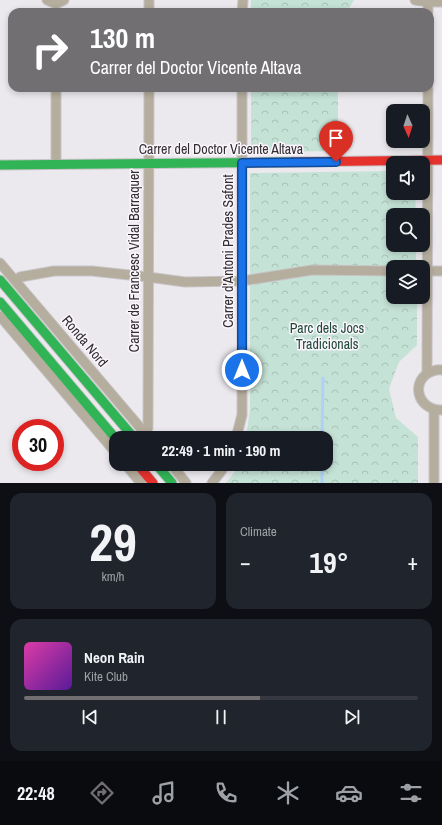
<!DOCTYPE html>
<html lang="en">
<head>
<meta charset="utf-8">
<style>
  :root { --surface:#171b24; --page:#20242c; --text:#f1f3f6; --muted:#9ea1a6; --line:#363941; --accent:#726f73 }
  body { margin:0; font-family:"Archivo Narrow",sans-serif; background:var(--page); color:var(--text); height:100vh; display:flex; flex-direction:column; font-size:15px; white-space:nowrap }
  * { box-sizing:border-box; margin:0 }
  p { font-size:13px; color:var(--muted) }
  .icon { flex:none; width:22px; height:22px; fill:none; stroke:currentColor; stroke-width:2; stroke-linecap:round; stroke-linejoin:round }
  .map { position:relative; height:483px; overflow:hidden }
  .side { display:flex; flex-direction:column; gap:10px; padding:10px; background:#0d0f14; flex:1 }
  .side>* { flex:none }
  .banner { position:absolute; left:8px; top:8px; width:426px; height:84px; border-radius:12px; box-shadow:0 2px 6px #0003; background:#726f73; color:#fff; overflow:hidden }
  .needle { width:26px; rotate:177deg }
  .tools { position:absolute; left:386px; top:104px; display:grid; gap:8px }
  .tools a { display:grid; place-items:center; width:44px; height:44px; border-radius:8px; background:var(--surface); box-shadow:0 2px 6px #0003; font-size:20px }
  .speed { position:absolute; left:12px; top:419px; display:flex; gap:8px; font-size:20px; font-weight:700; text-align:center }
  .speed>* { display:grid; place-content:center; width:52px; height:52px; border-radius:50%; background:var(--surface); box-shadow:0 2px 6px #0003; line-height:1 }
  .speed .limit { border:6px solid #d22; background:#fff; color:#111 }
  .pin { position:absolute; display:grid; place-items:center; width:34px; height:34px; color:#fff; margin:-41px -17px; border-radius:50% 50% 50% 0; rotate:-45deg; box-shadow:0 0 4px #0007 }
  .pin .icon { rotate:45deg }
  .me { position:absolute; width:44px; margin:-22px; rotate:0deg; stroke-linejoin:round; filter:drop-shadow(0 0 3px #0008) }
  .turn { display:flex; align-items:center; gap:14px; height:84px; padding:0 16px; font-size:18px }
  .turn .icon { width:52px; height:52px; stroke-width:2.5 }
  .turn b { display:block; font-size:28px; line-height:34px }
  .big { font-size:30px; font-weight:700; line-height:1.1 }
  .side .widget { flex:1; display:flex; flex-direction:column; justify-content:center; gap:6px; min-width:0; padding:0 14px; border-radius:12px; background:var(--page) }
  .side .dial { align-items:center; gap:0 }
  .dial b { font-size:52px; line-height:1 }
  .song { display:flex; align-items:center; gap:12px }
  .cover { width:48px; height:48px; border-radius:6px; background:linear-gradient(135deg,hsl(320 70% 55%),hsl(270 70% 35%)) }
  .played { height:4px; border-radius:2px; background:linear-gradient(90deg,var(--accent) 60%,var(--line) 60%) }
  .keys { display:flex; justify-content:space-around; direction:ltr }
  .heat { display:flex; justify-content:space-between; align-items:center; font-size:22px; direction:ltr }
  .side .tiles { flex:1; display:grid; gap:10px; grid-template-columns:1fr 1fr }
  .widget:last-child { grid-column:span 2 }
  .trip { position:absolute; left:109px; top:431px; width:224px; height:40px; border-radius:12px; background:var(--surface); box-shadow:0 2px 6px #0003; font-weight:700; line-height:40px; text-align:center }
  .tab-bar { display:flex; height:64px; justify-content:space-around; align-items:center; background:#090b0e; color:var(--muted) }
  .tab-bar .icon { width:28px; height:28px }
  .tab-bar .on { color:var(--accent) }
  .tab-bar b { font-size:18px; color:var(--text) }
  .map>svg:first-child { display:block }
  .forest { fill:url(#forest-crowns) }
  .lines { fill:none; stroke-linecap:round; stroke-linejoin:round }
  .stream { stroke:#b0d0f8; stroke-width:3 }
  .street-casing { stroke:#c7c4c7; stroke-width:11 }
  .fast-casing { stroke:#c7c4c7; stroke-width:11 }
  .jam-casing { stroke:#c7c4c7; stroke-width:11 }
  .street { stroke:#b5ad9d; stroke-width:9 }
  .fast { stroke:#30b455; stroke-width:9 }
  .jam { stroke:#e5322d; stroke-width:9 }
  .route-casing { stroke:#114b97; stroke-width:10 }
  .route { stroke:#1a73e8; stroke-width:7 }
  .labels { text-anchor:middle; stroke-width:3; stroke-linejoin:round; paint-order:stroke }
  .street-label { font-size:14px; fill:#312e31; stroke:#fbf5fc }
  .park-label { font-size:14px; fill:#1d4937; stroke:#fbf5fc }
</style>
</head>
<body>
<div class="map">
<svg width="442" height="483" viewBox="0 0 442 483">
  <defs>
    <pattern id="forest-crowns" width="20" height="18" patternUnits="userSpaceOnUse"><rect width="20" height="18" fill="#c4e2d5"/><path d="M2 6a3 3 0 1 1 6 0M12 15a3 3 0 1 1 6 0" fill="none" stroke="#a9c2b7"/></pattern>
  </defs>
  <rect width="100%" height="100%" fill="#ece9ee"/>
  <g class="forest">
    <path d="M251 0H354L347 12H251Z"/>
    <path d="M251 88H338V151L251 152Z"/>
    <path d="M393 171V193H415L416 215H393V245H416V267H393V297H417V345L399 362 389 389 396 418 418 437V483H226L235 471 237 464H326V438H246L250 410V173Z"/>
  </g>
  <g class="lines">
    <g class="stream">
      <path d="M322 438 323 378"/>
      <path d="M322 483V464"/>
    </g>
    <defs>
      <g id="street">
        <path d="M47 0 56 4 64 0"/>
        <path d="M415 0 428 2H442"/>
        <path d="M149 12V0"/>
        <path d="M242 12 243 0"/>
        <path d="M428 12V0"/>
        <path d="M56 88V164"/>
        <path d="M0 263 149 438"/>
        <path d="M423 271H442"/>
        <path d="M20 277 54 271H92L148 277 185 282 242 281 312 270 393 271"/>
        <path d="M0 316 116 453"/>
        <path d="M442 370C438 369 436 370 433 371 409 379 417 411 442 410"/>
        <path d="M427 373 428 88"/>
        <path d="M144 432 148 428 149 88"/>
        <path d="M236 438 242 415V88"/>
        <path d="M125 464 141 483"/>
        <path d="M171 464 186 483"/>
        <path d="M212 483 222 470 225 464"/>
        <path d="M434 483V410"/>
      </g>
      <g id="fast">
        <path d="M0 165 293 162"/>
        <path d="M0 280 134 438"/>
        <path d="M0 302 116 439"/>
        <path d="M156 464 172 483"/>
      </g>
      <g id="jam">
        <path d="M293 162 442 160"/>
        <path d="M137 464 153 483"/>
      </g>
    </defs>
    <use href="#street" class="street-casing"/>
    <use href="#fast" class="fast-casing"/>
    <use href="#jam" class="jam-casing"/>
    <use href="#street" class="street"/>
    <use href="#fast" class="fast"/>
    <use href="#jam" class="jam"/>
  </g>
  <g class="lines">
    <defs>
      <path id="route" d="M242 370V163L336 162"/>
    </defs>
    <use href="#route" class="route-casing"/>
    <use href="#route" class="route"/>
  </g>
  <g class="labels">
    <g class="street-label">
      <text x="221" y="154">Carrer del Doctor Vicente Altava</text>
      <text transform="translate(228 251) rotate(-90)" y="5">Carrer d'Antoni Prades Safont</text>
      <text transform="translate(134 261) rotate(-90)" y="5">Carrer de Francesc Vidal Barraquer</text>
      <text transform="translate(85 341) rotate(50)" y="5">Ronda Nord</text>
    </g>
    <g class="park-label">
      <text x="327" y="333">Parc dels Jocs<tspan x="327" dy="16">Tradicionals</tspan></text>
    </g>
  </g>
</svg>
<div class="tools">
<a><svg class="needle" viewBox="-14 -14 28 28"><path d="M0-13l5 13h-10z" fill="#e53935"/><path d="M0 13l5-13h-10z" fill="#9ea1a6"/></svg></a>
<a><svg class="icon" aria-label="sound" viewBox="0 0 24 24"><path d="M4 9h4l5-4v14l-5-4H4zM17 9q2 3 0 6"/></svg></a>
<a><svg class="icon" aria-label="search" viewBox="0 0 24 24"><circle cx="10" cy="10" r="6"/><path d="M15 15l6 6"/></svg></a>
<a><svg class="icon" aria-label="layers" viewBox="0 0 24 24"><path d="M12 4l9 5-9 5-9-5zM3 14l9 5 9-5"/></svg></a>
</div>
<div class="speed"><div class="limit">30</div></div>
<div class="pin" style="left:336px;top:162px;background:#d93025"><svg class="icon" aria-label="arrive" viewBox="0 0 24 24"><path d="M6 21V4h12l-3 4 3 4H6"/></svg></div>
<svg class="me" style="left:242px;top:370px" viewBox="-20 -20 40 40"><circle r="17" fill="#1a73e8" stroke="#fff" stroke-width="3"/><path d="M0-11L8 9 0 5-8 9z" fill="#fff"/></svg>
<div class="trip">22:49 · 1 min · 190 m</div>
<div class="banner">
<div class="turn"><svg class="icon" aria-label="right" viewBox="0 0 24 24"><path d="M7 20v-9h11M14 6l5 5-5 5"/></svg><div><b>130 m</b>Carrer del Doctor Vicente Altava</div></div>
</div>
</div>
<section class="side">
<div class="tiles">
<div class="widget dial"><b>29</b><p>km/h</p></div>
<div class="widget"><p>Climate</p>
<div class="heat"><a>−</a><b class="big">19°</b><a>+</a></div>
</div>
<div class="widget">
<div class="song"><i class="cover"></i><div><b>Neon Rain</b><p>Kite Club</p></div></div>
<div class="played"></div>
<div class="keys"><svg class="icon" aria-label="previous" viewBox="0 0 24 24"><path d="M18 5L8 12l10 7zM5 5v14"/></svg><svg class="icon" aria-label="pause" viewBox="0 0 24 24"><path d="M8 5v14M16 5v14"/></svg><svg class="icon" aria-label="next" viewBox="0 0 24 24"><path d="M6 5l10 7-10 7zM19 5v14"/></svg></div>
</div>
</div>
</section>
<nav class="tab-bar">
<b>22:48</b>
<svg class="icon on" aria-label="directions" viewBox="0 0 24 24"><path d="M12 3l9 9-9 9-9-9zM9 14v-3h6M13 9l2 2-2 2"/></svg>
<svg class="icon" aria-label="music" viewBox="0 0 24 24"><path d="M9 18V5l10-2v13"/><circle cx="6" cy="18" r="3"/><circle cx="16" cy="16" r="3"/></svg>
<svg class="icon" aria-label="phone" viewBox="0 0 24 24"><path d="M5 4h4l2 5-3 2q2 4 5 5l2-3 5 2v4C11 20 4 13 5 4z"/></svg>
<svg class="icon" aria-label="climate" viewBox="0 0 24 24"><path d="M12 3v18M4 7l16 10M4 17L20 7"/></svg>
<svg class="icon" aria-label="car" viewBox="0 0 24 24"><path d="M5 17H2v-5l4-1 3-4h7l3 4 3 1v5h-3M9 17h6M6 11h13"/><circle cx="7" cy="17" r="2"/><circle cx="17" cy="17" r="2"/></svg>
<svg class="icon" aria-label="filters" viewBox="0 0 24 24"><path d="M4 7h16M4 17h16"/><circle cx="9" cy="7" r="2"/><circle cx="15" cy="17" r="2"/></svg>
</nav>
</body>
</html>
